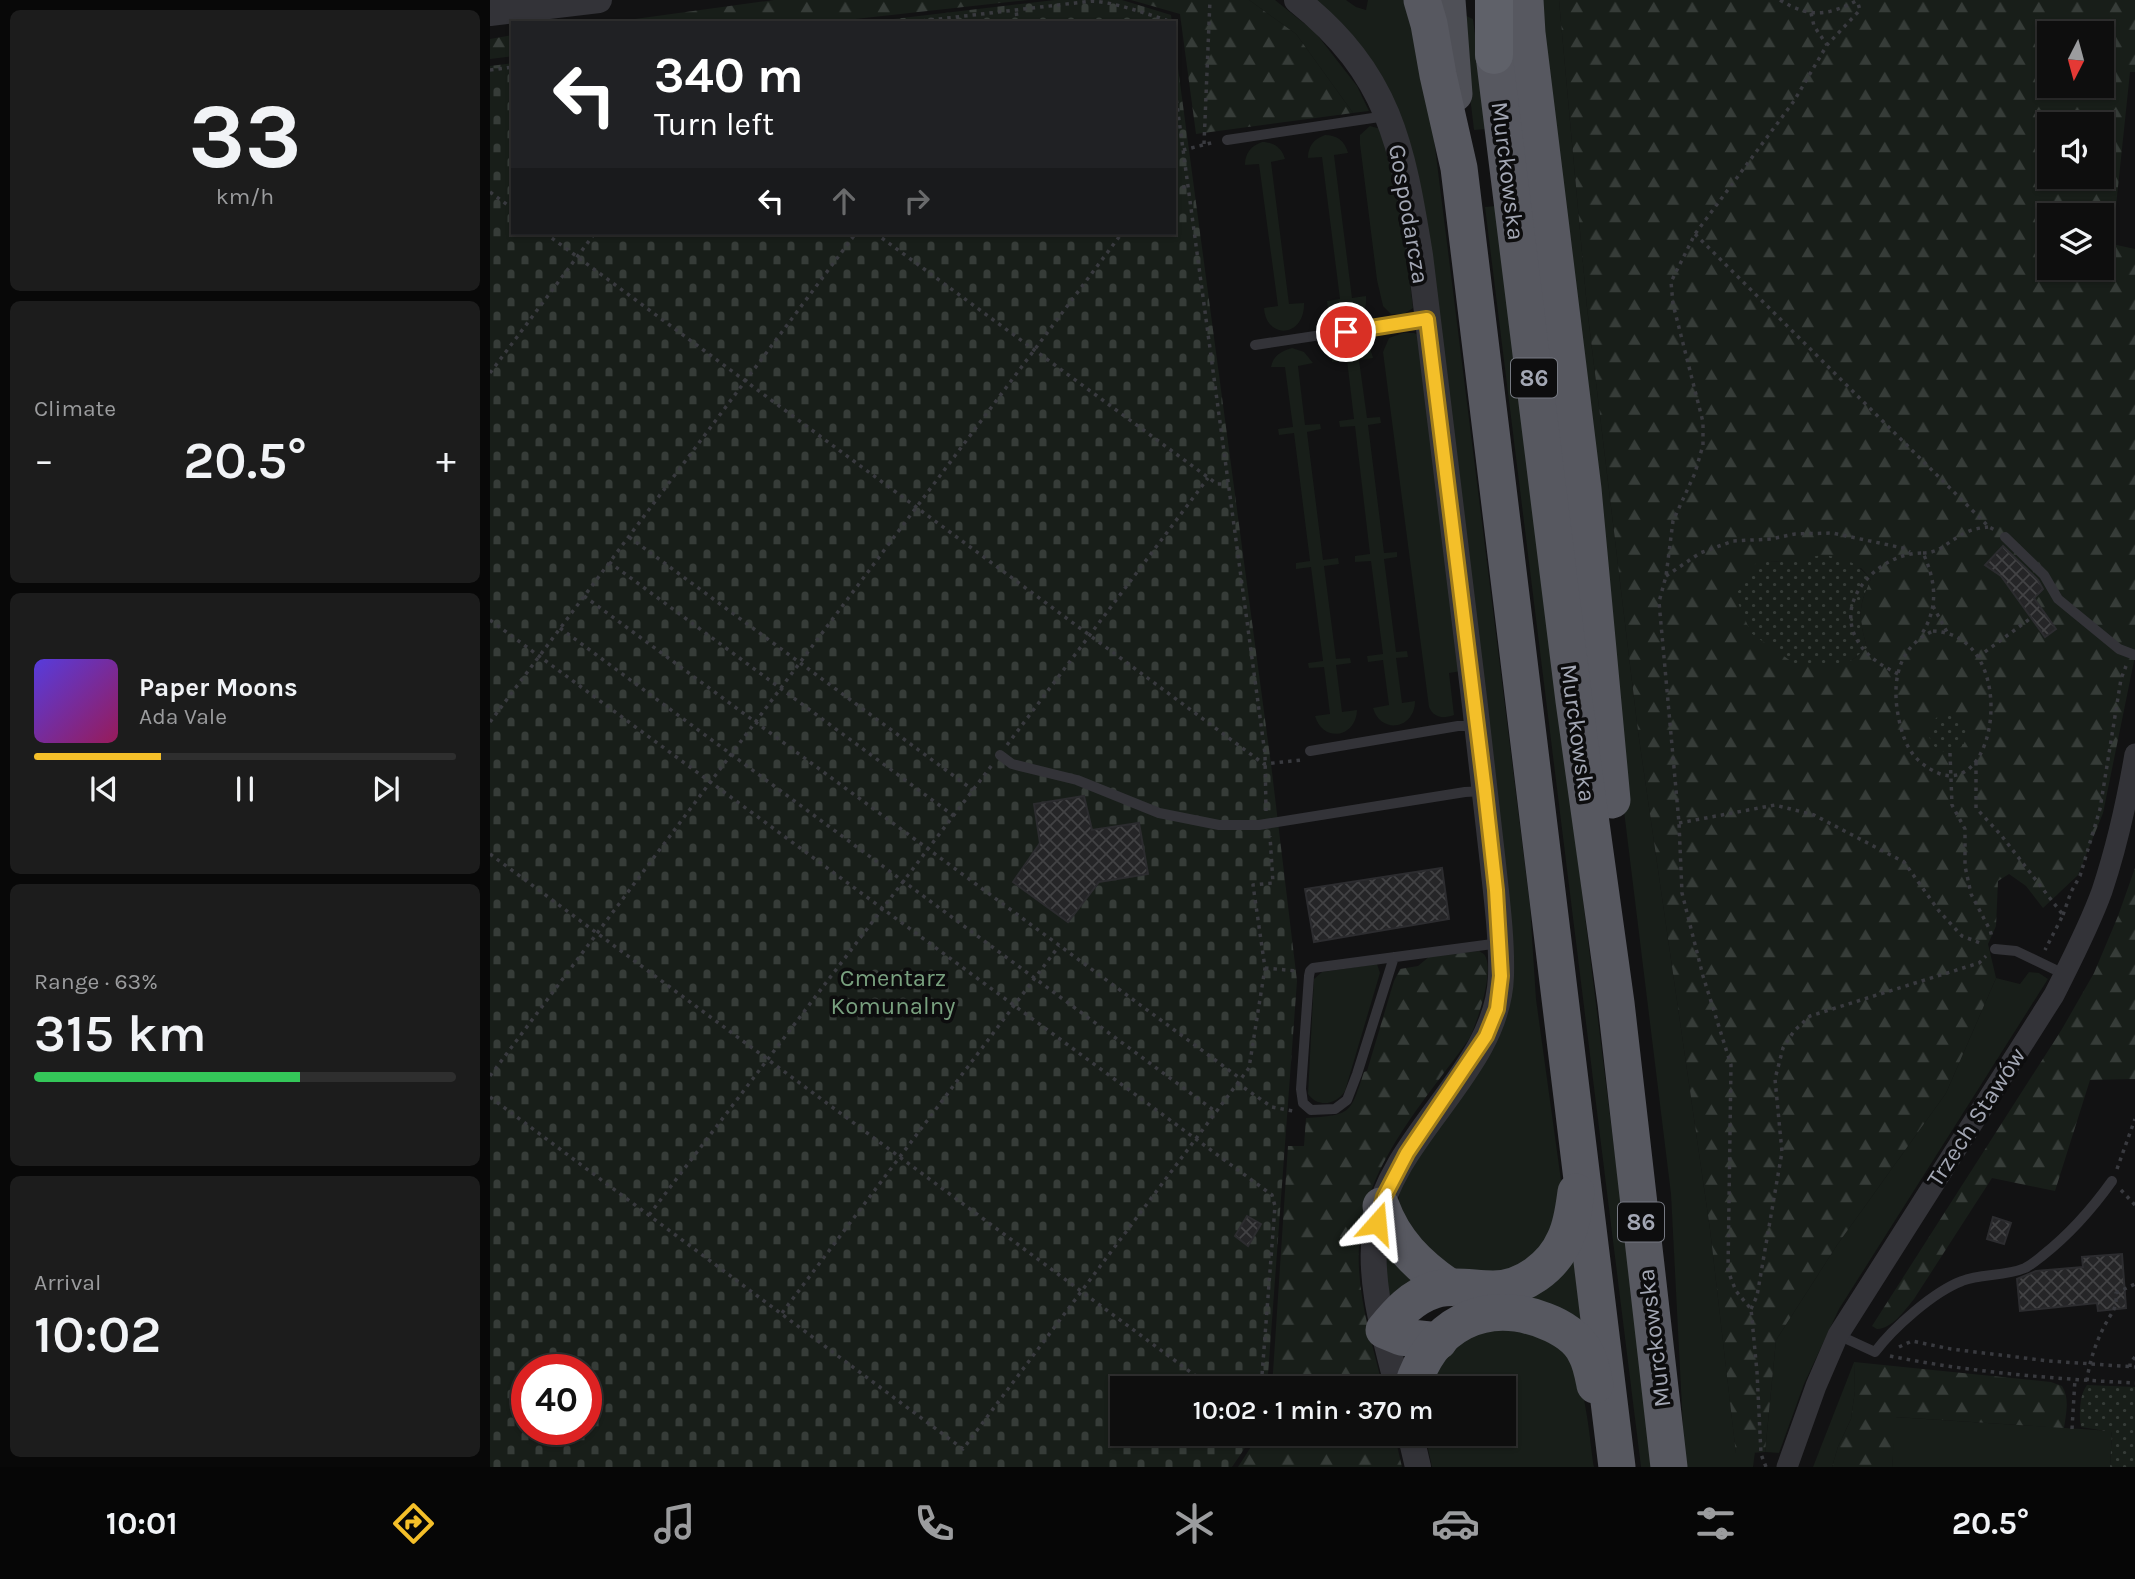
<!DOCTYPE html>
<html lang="en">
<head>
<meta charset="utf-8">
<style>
  :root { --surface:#0e0e0e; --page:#1c1c1c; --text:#f1f3f6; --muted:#9b9c9e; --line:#2e2e2e; --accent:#f4bf29 }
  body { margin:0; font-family:Karla,sans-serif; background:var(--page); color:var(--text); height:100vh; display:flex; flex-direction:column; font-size:26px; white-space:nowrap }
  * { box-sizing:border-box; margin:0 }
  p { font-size:23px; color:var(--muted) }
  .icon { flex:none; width:38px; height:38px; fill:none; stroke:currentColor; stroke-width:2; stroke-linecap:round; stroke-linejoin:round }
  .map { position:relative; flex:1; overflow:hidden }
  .details { display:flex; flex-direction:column; gap:10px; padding:10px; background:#080808; width:490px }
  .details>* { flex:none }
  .banner { position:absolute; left:21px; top:21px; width:665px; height:214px; border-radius:0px; box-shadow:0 2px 5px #0004,0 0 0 2px var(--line); background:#202124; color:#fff; overflow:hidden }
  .needle { width:46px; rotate:186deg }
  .fabs { position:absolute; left:1547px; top:21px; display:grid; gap:14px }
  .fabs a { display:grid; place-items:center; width:77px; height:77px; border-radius:0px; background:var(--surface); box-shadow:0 2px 5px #0004,0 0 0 2px var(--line); font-size:35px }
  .speed { position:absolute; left:21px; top:1354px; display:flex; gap:14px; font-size:35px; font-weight:700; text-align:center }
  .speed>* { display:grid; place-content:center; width:91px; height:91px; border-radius:50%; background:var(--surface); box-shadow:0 2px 5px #0004,0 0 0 2px var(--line); line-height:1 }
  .speed .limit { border:10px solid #d22; background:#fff; color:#111 }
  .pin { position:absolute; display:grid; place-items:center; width:60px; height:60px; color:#fff; margin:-30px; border:4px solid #fff; border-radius:50%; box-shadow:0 2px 7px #0007 }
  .me { position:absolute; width:77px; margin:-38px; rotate:18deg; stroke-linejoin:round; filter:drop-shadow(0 0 5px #0008) }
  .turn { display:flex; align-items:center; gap:24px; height:147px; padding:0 28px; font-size:32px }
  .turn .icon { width:91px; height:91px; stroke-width:2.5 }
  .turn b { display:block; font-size:49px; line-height:60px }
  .lanes { display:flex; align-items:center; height:66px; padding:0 28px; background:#0003; justify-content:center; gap:35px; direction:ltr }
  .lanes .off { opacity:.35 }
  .big { font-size:52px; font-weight:600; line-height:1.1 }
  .details .tile { flex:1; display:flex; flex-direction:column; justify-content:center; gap:10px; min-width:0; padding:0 24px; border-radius:10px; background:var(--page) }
  .details .dial { align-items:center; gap:0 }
  .dial b { font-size:91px; line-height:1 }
  .song { display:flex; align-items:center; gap:21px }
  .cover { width:84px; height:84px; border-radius:10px; background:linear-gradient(135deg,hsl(250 70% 55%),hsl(330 70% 35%)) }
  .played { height:7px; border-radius:4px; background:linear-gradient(90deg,var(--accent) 30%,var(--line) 30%) }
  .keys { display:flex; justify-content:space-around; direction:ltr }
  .heat { display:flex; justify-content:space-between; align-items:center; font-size:38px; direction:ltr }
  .charge { height:10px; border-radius:5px; background:linear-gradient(90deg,#34c759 63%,var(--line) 0) }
  .trip { position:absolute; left:620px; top:1376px; width:406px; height:70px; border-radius:0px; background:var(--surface); box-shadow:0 2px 5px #0004,0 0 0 2px var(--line); font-weight:600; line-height:70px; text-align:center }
  .dock { display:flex; height:112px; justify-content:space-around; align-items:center; background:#060606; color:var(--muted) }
  .dock .icon { width:49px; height:49px }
  .dock .on { color:var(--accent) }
  .dock b { font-size:32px; color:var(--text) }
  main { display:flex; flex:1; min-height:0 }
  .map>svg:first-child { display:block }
  .grass { fill:#181e19 }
  .forest { fill:url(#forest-firs); fill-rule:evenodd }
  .cemetery { fill:url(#cemetery-stones); fill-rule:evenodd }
  .park { fill:url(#park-dots) }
  .building { fill:url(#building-cross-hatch); stroke:#2c2c2f; stroke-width:2 }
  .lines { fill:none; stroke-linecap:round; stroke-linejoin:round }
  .path { stroke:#393a3f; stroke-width:3.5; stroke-dasharray:3.5 5; stroke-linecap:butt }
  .service { stroke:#333338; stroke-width:10 }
  .minor { stroke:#333338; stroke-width:21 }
  .tertiary { stroke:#333338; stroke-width:26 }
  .primary { stroke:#4f5057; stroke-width:35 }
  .trunk { stroke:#575860; stroke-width:37 }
  .motorway { stroke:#5f6169; stroke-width:38 }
  .route-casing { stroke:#9f7c1b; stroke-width:18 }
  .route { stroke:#f4bf29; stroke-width:12 }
  .labels { text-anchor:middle; stroke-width:7; stroke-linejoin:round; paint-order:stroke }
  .shield { fill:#0d0d0e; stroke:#767982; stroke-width:2 }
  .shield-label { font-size:23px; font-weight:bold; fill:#a3a7b4 }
  .street-label { font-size:24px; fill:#a3a7b4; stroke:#0d0d0e }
  .park-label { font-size:24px; fill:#79a07f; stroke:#0d0d0e }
</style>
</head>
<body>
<main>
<section class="details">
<div class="tile dial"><b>33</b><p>km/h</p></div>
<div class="tile"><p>Climate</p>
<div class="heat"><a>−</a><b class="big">20.5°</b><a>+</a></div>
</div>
<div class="tile">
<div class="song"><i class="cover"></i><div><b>Paper Moons</b><p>Ada Vale</p></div></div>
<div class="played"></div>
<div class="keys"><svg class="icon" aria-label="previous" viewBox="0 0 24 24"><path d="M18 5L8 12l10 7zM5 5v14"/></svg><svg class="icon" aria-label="pause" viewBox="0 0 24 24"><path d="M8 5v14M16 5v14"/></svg><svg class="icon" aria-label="next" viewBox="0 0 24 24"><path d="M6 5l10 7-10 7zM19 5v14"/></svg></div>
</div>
<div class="tile"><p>Range · 63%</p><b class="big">315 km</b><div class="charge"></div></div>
<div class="tile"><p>Arrival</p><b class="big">10:02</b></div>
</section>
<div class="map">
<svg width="1645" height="1467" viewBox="0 0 1645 1467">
  <defs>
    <pattern id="forest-firs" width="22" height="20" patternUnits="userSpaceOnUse" patternTransform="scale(1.75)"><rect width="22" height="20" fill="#181e19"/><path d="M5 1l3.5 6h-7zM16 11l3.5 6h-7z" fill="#363c38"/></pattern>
    <pattern id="cemetery-stones" width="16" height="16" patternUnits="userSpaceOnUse" patternTransform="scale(1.75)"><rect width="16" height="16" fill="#181e19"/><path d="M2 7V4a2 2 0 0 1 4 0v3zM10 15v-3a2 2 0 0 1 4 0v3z" fill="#363c38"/></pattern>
    <pattern id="park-dots" width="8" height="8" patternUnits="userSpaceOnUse" patternTransform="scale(1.75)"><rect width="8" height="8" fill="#181e19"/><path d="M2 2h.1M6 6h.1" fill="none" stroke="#363c38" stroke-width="1.8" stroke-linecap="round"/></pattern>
    <pattern id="building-cross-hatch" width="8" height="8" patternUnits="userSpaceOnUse" patternTransform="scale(1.75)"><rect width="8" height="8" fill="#252527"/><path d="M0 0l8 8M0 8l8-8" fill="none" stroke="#424244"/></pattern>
  </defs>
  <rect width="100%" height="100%" fill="#121213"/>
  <g class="grass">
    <path d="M759 0H785L825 32 867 86 879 111 863 113 806 34Z"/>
    <path d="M824 0H856L866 7 876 10 878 0H918L938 91 1040 906 1046 999 1074 1202 1070 1221 1032 1272 952 1271 907 1211 910 1190 916 1174 1013 1025 929 194Z"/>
    <path d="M1047 0H1069L1097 307 1148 731 1220 1229 1246 1453 1265 1452 1263 1467H1195L1181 1194 1127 754Z"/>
    <path d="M970 13 983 19 997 129 984 130Z"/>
    <path d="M880 126 891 129 909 184 923 308 914 314H901L893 306 887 280 870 144V135Z"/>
    <path d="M835 135C847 135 855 141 858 153L844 155 862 298 876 296C879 330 839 334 837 301L850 299 832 157 818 158C818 146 824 139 835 135Z"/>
    <path d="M772 142C784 142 792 148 795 159L781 162 799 304 814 303C815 338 776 340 774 308L788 306 769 164 755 165C755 153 761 146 772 142Z"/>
    <path d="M1006 206 1164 1467H1151L995 207Z"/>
    <path d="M913 333H924L928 335 972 671 959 673 964 715C953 719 944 718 939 707L893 352 899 338Z"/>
    <path d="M863 339C874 340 881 347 883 358L869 360 877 418 890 417 891 423 878 425 894 553 907 552V557L894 559 906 652 917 651 918 657 906 658 912 703 925 701C925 729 891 735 883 708L899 705 893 660 878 662 877 656 893 654 881 561 865 562V556L880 554 865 426 850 427 849 421 864 419 857 360 842 362C842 347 849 341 863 339Z"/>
    <path d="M802 348 814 352 823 363 808 366 815 425 830 424 831 429 817 432 833 560 848 558 849 564 834 566 846 659 860 658 861 663 846 665 852 712 867 710C866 738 833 743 825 716L840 714 834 667 819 668 818 663 833 661 821 567 806 569V563L820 561 804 433 789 435 788 429 803 427 795 367H781C783 356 791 351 802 348Z"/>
    <path d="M887 964 890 973 855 1091C846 1105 828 1108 818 1094L824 979 832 972Z"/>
    <path d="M1539 972 1549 973 1558 979 1349 1309 1314 1384 1289 1453 1275 1452 1286 1340 1347 1245 1456 1093 1506 978 1530 984Z"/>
    <path d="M897 1250 928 1273 901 1306 896 1272Z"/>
    <path d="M1083 1254 1092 1330 1024 1295Z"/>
    <path d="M1018 1328C1036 1333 1054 1337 1069 1348 1096 1366 1099 1437 1104 1467H942L937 1444V1433H1013V1388H935L957 1352 988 1333Z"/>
    <path d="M1364 1362 1365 1391 1361 1419 1348 1447 1342 1467H1323Z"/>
    <path d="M1405 1417 1622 1431 1620 1467H1402Z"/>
  </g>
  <g class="forest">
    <path d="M284 0H538L329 23H116Z"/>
    <path d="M641 0H759L806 34 863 113 706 134 690 14Z"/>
    <path d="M1069 0H1645V72H1640L1622 244 1645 249V656L1613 813 1588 875 1553 908 1536 886 1519 874 1508 881 1506 926 1498 944 1506 978 1456 1093 1347 1245 1286 1340 1275 1452 1246 1454 1220 1229 1148 731 1097 307ZM1559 33H1612V86H1559ZM1559 124H1612V177H1559ZM1559 215H1612V268H1559ZM1279 561 1371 568 1381 579C1367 608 1369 618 1377 648L1362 660Z"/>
    <path d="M23 35V56L0 59V39Z"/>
    <path d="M1645 868V1079L1600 1080 1565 1191 1502 1178 1424 1299C1414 1311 1403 1328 1387 1329L1382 1326 1572 1029 1604 973 1628 916Z"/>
    <path d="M989 951C992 953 995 954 996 958 1003 976 987 1023 979 1039 935 1101 874 1166 869 1245 866 1293 882 1342 893 1388H782L798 1146H814L816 1118C862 1115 860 1114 874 1072L877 1071 904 981 910 969 928 966 940 956Z"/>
    <path d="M1364 1362 1561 1382 1572 1386C1580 1399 1576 1414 1574 1428L1406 1417 1402 1467H1342L1348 1447 1361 1419 1365 1391Z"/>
    <path d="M770 1433H904L912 1467H748Z"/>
  </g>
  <g class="cemetery">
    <path d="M565 0H632L681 15 682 23H370Z"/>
    <path d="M684 38 781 764 807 981 777 1388H632V1433H765L742 1467H0V66L23 63V233H684ZM37 1370H96V1430H37Z"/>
  </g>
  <g class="park">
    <path d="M1332 555C1354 557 1366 562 1381 579 1367 608 1369 618 1377 648L1362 660 1340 667 1305 664 1261 633 1245 596 1266 563 1279 561 1295 562Z"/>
    <circle cx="1458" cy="733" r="19"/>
    <path d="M1597 1385 1645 1387V1467H1620L1622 1432 1591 1427C1589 1415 1589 1395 1597 1385Z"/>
  </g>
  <g class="building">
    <path d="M1513 546 1548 580 1553 589 1544 598 1566 629 1555 637 1511 576 1495 565Z"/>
    <path d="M594 796 602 830 649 823 658 874 609 882 578 922 523 882 550 843 544 804Z"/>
    <path d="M952 868 959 919 824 942 815 889Z"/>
    <path d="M757 1216 771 1224 758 1246 745 1236Z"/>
    <path d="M1503 1217 1521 1223 1514 1244 1497 1239Z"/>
    <path d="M1632 1254 1636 1308 1608 1311 1607 1303 1530 1311 1527 1279 1546 1271 1593 1267 1592 1257Z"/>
  </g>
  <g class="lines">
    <g class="path">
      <path d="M1290 0C1319 18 1338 16 1368 0"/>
      <path d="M1321 13 1324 26 1337 45"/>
      <path d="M415 23 602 1C627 3 651 12 676 20V23"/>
      <path d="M523 23 527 18 526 10"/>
      <path d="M0 70 23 67"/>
      <path d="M684 83 775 754 776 811"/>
      <path d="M714 144 720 0"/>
      <path d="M693 150 725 142"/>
      <path d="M684 189 698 186"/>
      <path d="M0 192 23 209"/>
      <path d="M55 233 774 764 812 760"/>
      <path d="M385 233 727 484H738"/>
      <path d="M1205 234 1499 527 1505 530"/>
      <path d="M0 373 105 233"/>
      <path d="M139 537 483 790"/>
      <path d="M1433 553C1451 553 1459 540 1475 533 1482 529 1490 528 1498 527"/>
      <path d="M119 562 464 816"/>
      <path d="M1176 576 1210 553 1243 541 1281 539 1305 534 1342 533 1413 548 1420 552"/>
      <path d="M94 596 751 1079"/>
      <path d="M1443 606 1457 632"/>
      <path d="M0 620 782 1195 785 1206 771 1388"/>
      <path d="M70 628 726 1112"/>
      <path d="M1443 631C1532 635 1508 809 1442 770 1424 760 1416 747 1411 728 1401 691 1403 649 1443 631Z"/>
      <path d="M1488 657 1541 618"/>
      <path d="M1408 674C1392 666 1376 656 1367 640 1343 597 1393 552 1433 553 1446 581 1449 608 1431 635"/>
      <path d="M0 722 366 233"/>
      <path d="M517 745 718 478"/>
      <path d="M1460 753 1462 805 1475 829V866L1481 894 1500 930 1502 937"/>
      <path d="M1486 762V808L1511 835 1573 915 1555 950"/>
      <path d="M1189 823 1285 805 1324 815 1414 862 1449 911 1472 936 1493 944"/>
      <path d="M0 854 722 1388"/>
      <path d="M1573 915 1581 892 1590 876 1610 809 1631 679 1636 666"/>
      <path d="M775 968 807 971"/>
      <path d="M0 1076 632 233"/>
      <path d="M747 1083 782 1107 803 1111"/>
      <path d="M0 1097 473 1449 759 1068 775 968 763 885 783 883 780 836"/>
      <path d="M1627 1169 1645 1119"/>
      <path d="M1631 1190 1645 1205"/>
      <path d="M159 1215 502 765"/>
      <path d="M1261 1309 1267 1296 1292 1152 1285 1079 1293 1048 1304 1031 1320 1016 1489 963 1496 956"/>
      <path d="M292 1313 569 946"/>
      <path d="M1409 1347 1422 1341 1461 1349 1559 1361 1645 1367"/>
      <path d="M1400 1356C1479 1372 1564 1379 1645 1383"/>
      <path d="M1640 1367V1363L1645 1357"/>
      <path d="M1597 1381C1599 1362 1606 1342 1615 1325 1622 1311 1627 1310 1626 1293L1645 1284"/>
      <path d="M1582 1429 1585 1379"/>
      <path d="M1276 1467 1271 1454 1267 1372 1261 1309 1246 1291 1238 1271 1241 1065 1213 976 1192 893 1189 823 1169 602 1176 576 1183 521 1205 473 1213 445V422L1183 304 1181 282 1205 234 1304 101 1337 45 1370 10 1367 0"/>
    </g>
    <g class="service">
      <path d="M737 140 896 116"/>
      <path d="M765 345 937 319"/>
      <path d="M1515 537 1554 575 1568 599 1629 649 1645 655"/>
      <path d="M820 751 968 726H987"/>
      <path d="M510 755 522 764 587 780 669 813 729 825H769L975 792 995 791"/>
      <path d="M1505 949 1526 951 1574 974"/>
      <path d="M904 957 867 1074 857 1100 845 1109 821 1110 813 1103 811 1089 819 976 820 971 823 968 1010 943"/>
      <path d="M1348 1335 1385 1352C1403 1328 1443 1292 1472 1281 1491 1273 1514 1277 1535 1268 1541 1265 1547 1260 1552 1256 1580 1234 1602 1209 1622 1181"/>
    </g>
    <path class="minor" d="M1297 1467 1326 1386 1348 1335 1564 995C1581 961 1599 927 1612 891 1627 846 1637 801 1645 754"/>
    <g class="tertiary">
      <path d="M807 0C900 74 912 145 930 255 947 406 966 556 985 706 991 759 997 811 1003 864 1007 901 1012 939 1011 976 1008 1070 903 1133 886 1225 877 1279 895 1336 908 1388"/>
      <path d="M0 13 109 0"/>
      <path d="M920 1433 928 1467"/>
    </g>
    <path class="primary" d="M958 0 965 94"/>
    <g class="trunk">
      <path d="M932 0 939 24 948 75 969 168 1127 1467"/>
      <path d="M1035 0 1037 33 1093 489 1122 800"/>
      <path d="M1004 55 1084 701 1126 1003 1179 1467"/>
      <path d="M891 1206C904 1242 928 1265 958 1286"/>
      <path d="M949 1341 911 1337 894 1330C908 1313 922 1297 944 1290 963 1284 983 1289 1003 1289 1033 1289 1063 1267 1075 1239 1082 1225 1084 1207 1086 1192"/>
      <path d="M922 1388C941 1325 994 1297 1055 1321 1071 1327 1089 1338 1096 1354 1101 1363 1103 1375 1105 1385"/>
    </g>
    <path class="motorway" d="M1004 55V0"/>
  </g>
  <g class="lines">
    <defs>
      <path id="route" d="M856 332 937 319 995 791 1006 890 1011 976 1007 1009 996 1036 917 1153 894 1197 887 1223"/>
    </defs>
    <use href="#route" class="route-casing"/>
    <use href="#route" class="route"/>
  </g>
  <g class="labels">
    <g class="shield">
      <rect x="1021" y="358.5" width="46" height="39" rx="5"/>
      <rect x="1128" y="1202.5" width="46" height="39" rx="5"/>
    </g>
    <g class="shield-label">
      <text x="1044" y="386">86</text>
      <text x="1151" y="1230">86</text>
    </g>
    <g class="street-label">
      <text transform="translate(1018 171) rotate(83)" y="8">Murckowska</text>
      <text transform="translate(919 214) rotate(80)" y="8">Gospodarcza</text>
      <text transform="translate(1088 733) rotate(82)" y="8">Murckowska</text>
      <text transform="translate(1486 1117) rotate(-57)" y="8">Trzech Stawów</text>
      <text transform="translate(1164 1338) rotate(-97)" y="8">Murckowska</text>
    </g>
    <g class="park-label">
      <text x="403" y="986">Cmentarz<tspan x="403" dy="28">Komunalny</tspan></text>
    </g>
  </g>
</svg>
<div class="fabs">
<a><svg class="needle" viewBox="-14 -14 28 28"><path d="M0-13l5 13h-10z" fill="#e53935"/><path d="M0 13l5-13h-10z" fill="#9b9c9e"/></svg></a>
<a><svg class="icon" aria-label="sound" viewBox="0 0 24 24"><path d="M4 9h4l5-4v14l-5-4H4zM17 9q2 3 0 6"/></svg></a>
<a><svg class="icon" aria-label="layers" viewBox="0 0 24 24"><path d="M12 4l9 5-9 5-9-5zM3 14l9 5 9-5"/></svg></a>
</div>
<div class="speed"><div class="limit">40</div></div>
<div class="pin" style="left:856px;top:332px;background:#d93025"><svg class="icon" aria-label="arrive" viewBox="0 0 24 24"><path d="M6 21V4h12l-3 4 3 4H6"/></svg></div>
<svg class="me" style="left:887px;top:1223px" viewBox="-20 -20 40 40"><path d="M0-17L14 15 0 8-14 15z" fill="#f4bf29" stroke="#fff" stroke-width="4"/></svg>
<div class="trip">10:02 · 1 min · 370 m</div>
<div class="banner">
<div class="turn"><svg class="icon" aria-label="left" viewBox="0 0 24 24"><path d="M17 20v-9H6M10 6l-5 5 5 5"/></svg><div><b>340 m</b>Turn left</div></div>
<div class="lanes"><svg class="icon" aria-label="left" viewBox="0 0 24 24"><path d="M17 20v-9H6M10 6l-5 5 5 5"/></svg><svg class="icon off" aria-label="ahead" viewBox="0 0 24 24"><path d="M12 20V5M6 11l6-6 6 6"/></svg><svg class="icon off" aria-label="right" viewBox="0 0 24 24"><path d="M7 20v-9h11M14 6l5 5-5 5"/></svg></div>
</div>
</div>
</main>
<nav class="dock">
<b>10:01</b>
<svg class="icon on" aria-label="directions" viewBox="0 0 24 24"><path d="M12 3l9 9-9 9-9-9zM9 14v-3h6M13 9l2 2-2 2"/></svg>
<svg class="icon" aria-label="music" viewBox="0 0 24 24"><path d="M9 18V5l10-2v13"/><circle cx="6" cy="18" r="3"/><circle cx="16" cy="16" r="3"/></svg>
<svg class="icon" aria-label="phone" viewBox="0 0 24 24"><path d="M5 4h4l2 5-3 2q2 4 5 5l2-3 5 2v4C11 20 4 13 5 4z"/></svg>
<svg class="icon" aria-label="climate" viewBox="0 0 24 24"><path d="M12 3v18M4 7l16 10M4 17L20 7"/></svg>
<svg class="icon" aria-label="car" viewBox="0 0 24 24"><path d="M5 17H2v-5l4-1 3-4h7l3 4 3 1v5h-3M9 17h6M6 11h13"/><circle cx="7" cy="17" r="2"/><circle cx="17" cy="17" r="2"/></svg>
<svg class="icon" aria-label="filters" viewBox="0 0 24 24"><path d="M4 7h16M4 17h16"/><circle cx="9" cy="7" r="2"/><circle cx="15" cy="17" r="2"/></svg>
<b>20.5°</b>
</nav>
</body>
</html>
